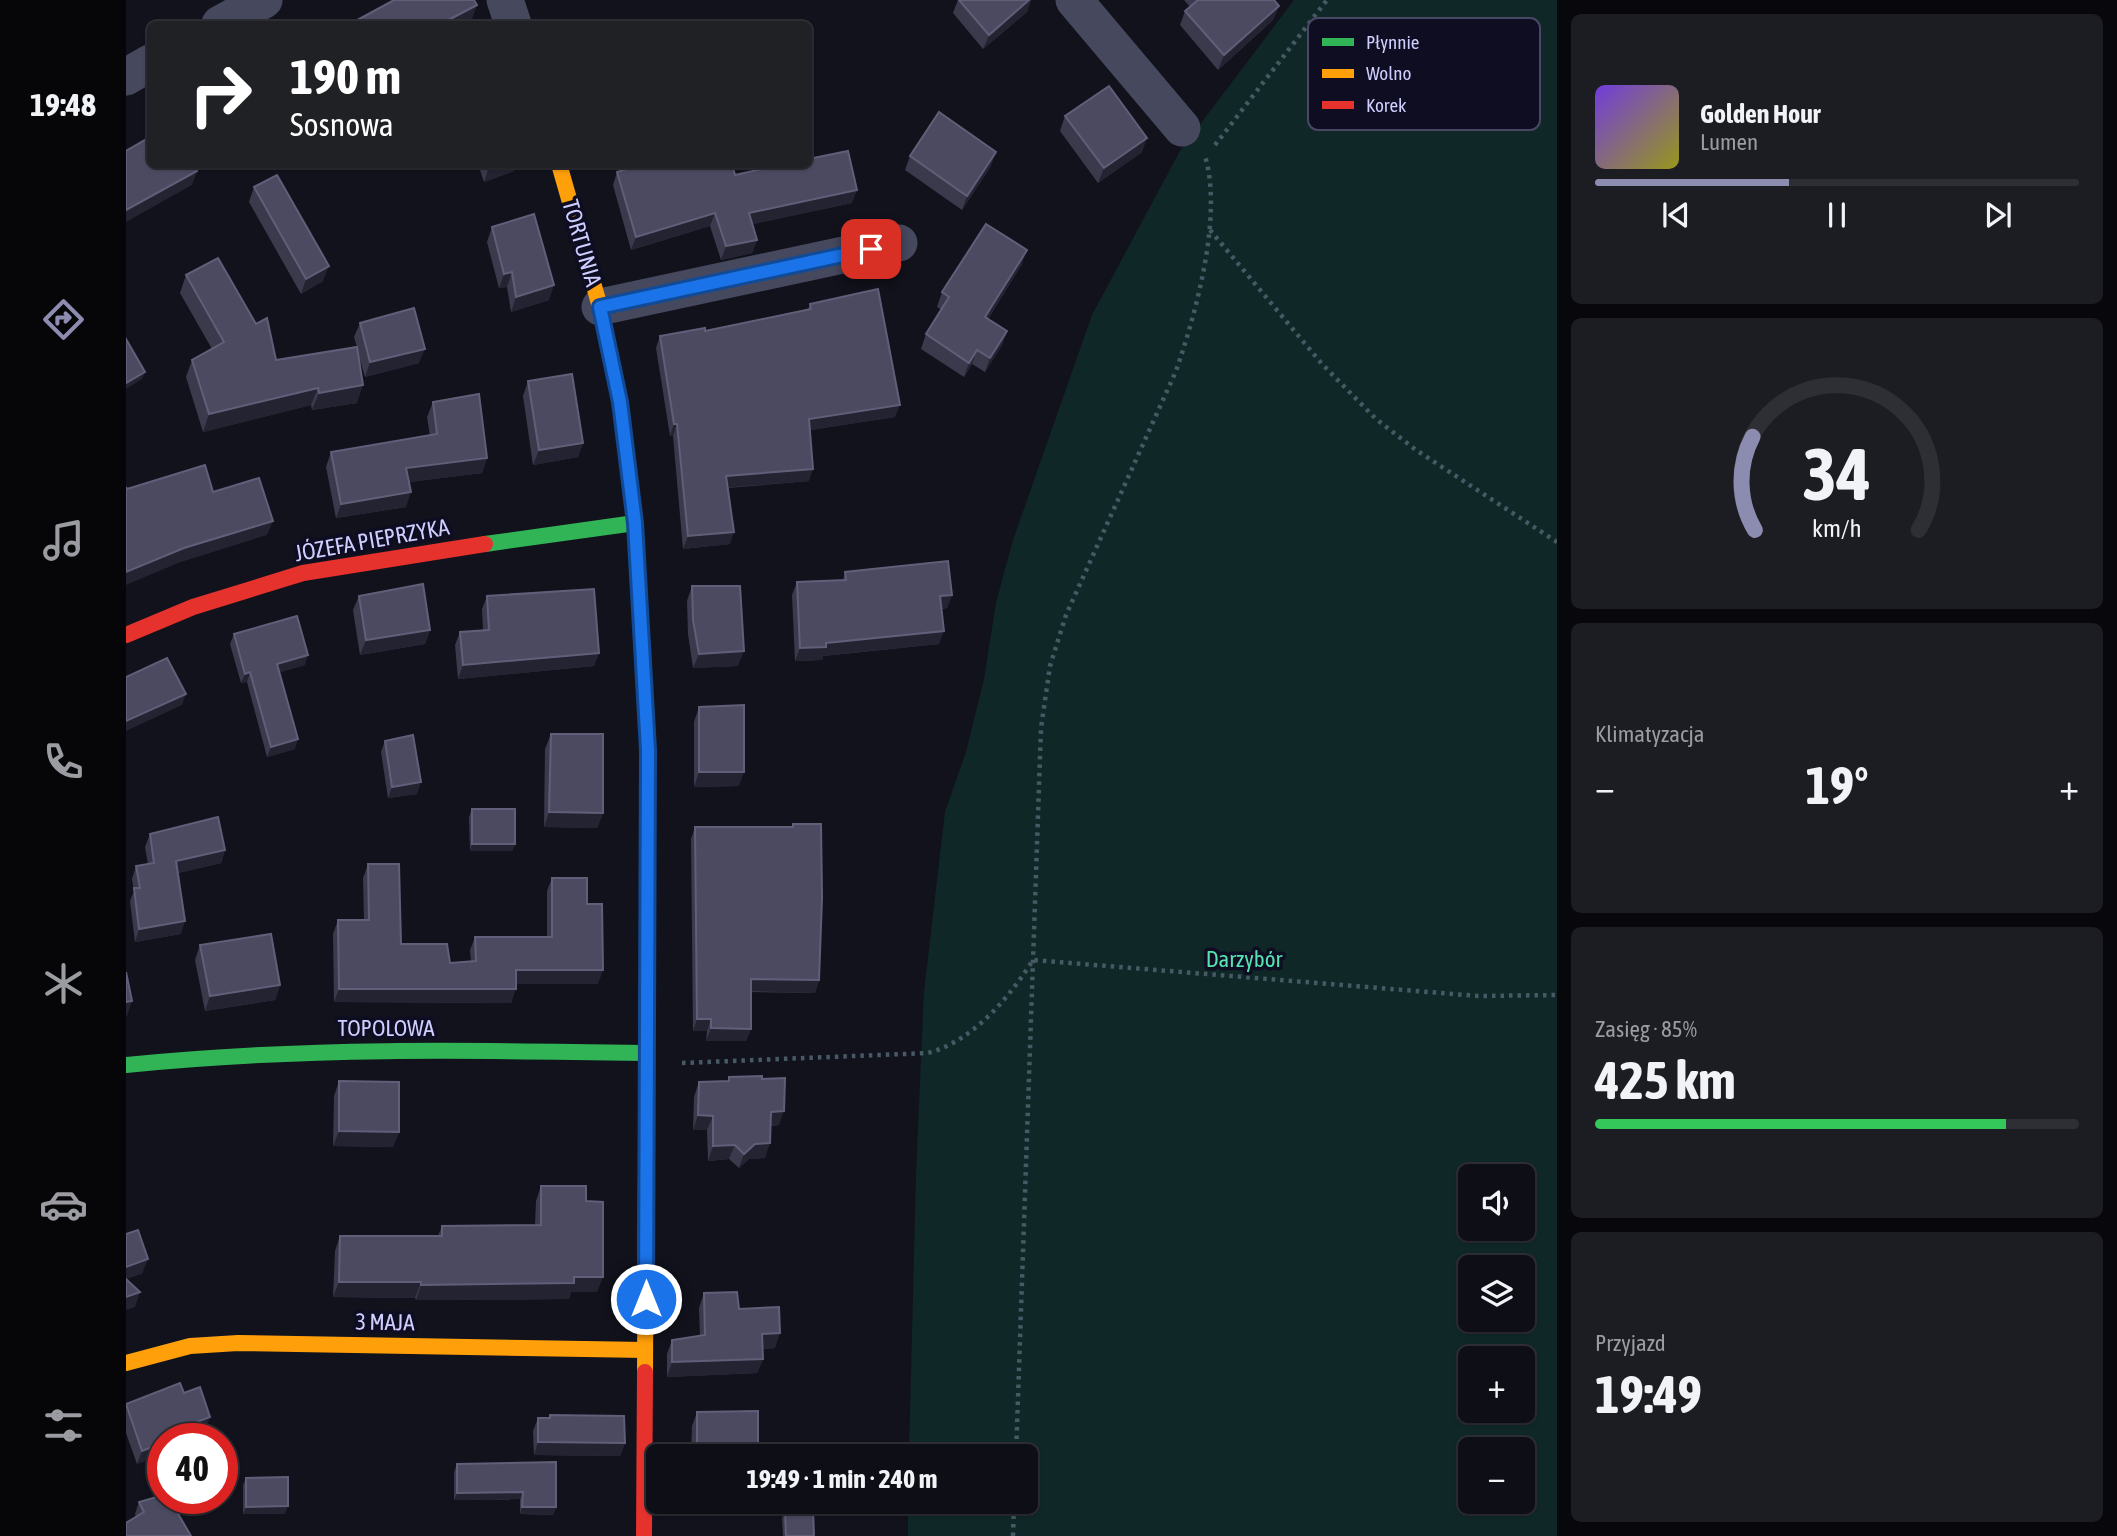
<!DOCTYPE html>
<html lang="pl">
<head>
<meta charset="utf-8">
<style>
  :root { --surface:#0e0e16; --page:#1c1c23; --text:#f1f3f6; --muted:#9b9ca1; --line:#2e2e35; --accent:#8c8cb0 }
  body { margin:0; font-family:"Asap Condensed",sans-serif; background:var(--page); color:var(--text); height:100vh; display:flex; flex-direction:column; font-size:26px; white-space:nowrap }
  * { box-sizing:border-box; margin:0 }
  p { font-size:23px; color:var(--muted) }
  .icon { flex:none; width:38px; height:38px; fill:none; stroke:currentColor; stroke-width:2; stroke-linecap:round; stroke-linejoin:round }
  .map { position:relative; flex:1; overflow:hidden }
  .sheet { display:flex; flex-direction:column; gap:14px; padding:14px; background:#08080c; width:560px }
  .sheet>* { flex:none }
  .banner { position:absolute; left:21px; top:21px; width:665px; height:147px; border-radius:10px; box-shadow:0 2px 5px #0004,0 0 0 2px var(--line); background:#202124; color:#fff; overflow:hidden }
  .fabs { position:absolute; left:1332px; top:1164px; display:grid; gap:14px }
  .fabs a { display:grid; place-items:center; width:77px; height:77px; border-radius:10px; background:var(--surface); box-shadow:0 2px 5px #0004,0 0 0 2px var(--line); font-size:35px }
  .speed { position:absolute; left:21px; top:1423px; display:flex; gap:14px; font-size:35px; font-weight:700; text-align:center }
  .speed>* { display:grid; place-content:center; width:91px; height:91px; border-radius:50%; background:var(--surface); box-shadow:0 2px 5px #0004,0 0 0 2px var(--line); line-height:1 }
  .speed .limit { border:10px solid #d22; background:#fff; color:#111 }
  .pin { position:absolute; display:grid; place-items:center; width:60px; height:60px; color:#fff; margin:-30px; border-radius:14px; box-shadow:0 4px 10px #0006 }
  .me { position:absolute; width:77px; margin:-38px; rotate:0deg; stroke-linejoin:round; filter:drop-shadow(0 0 5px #0008) }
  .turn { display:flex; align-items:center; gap:24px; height:147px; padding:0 28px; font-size:32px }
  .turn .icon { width:91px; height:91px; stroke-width:2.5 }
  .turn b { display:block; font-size:49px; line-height:60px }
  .big { font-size:52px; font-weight:700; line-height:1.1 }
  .sheet .tile { flex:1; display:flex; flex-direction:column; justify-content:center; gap:10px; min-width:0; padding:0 24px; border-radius:10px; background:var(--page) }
  .sheet .dial { align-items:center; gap:0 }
  .dial svg { height:182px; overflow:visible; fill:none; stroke:var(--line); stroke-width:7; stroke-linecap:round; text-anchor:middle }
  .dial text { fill:var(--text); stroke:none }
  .song { display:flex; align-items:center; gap:21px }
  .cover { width:84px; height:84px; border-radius:10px; background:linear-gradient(135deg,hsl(260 70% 55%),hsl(60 70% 35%)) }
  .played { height:7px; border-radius:4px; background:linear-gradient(90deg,var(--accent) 40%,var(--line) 40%) }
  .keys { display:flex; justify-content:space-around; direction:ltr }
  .heat { display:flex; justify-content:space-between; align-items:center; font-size:38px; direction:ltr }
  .charge { height:10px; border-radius:5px; background:linear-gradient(90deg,#34c759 85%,var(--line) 0) }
  .trip { position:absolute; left:520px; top:1444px; width:392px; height:70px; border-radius:10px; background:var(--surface); box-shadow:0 2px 5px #0004,0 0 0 2px var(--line); font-weight:700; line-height:70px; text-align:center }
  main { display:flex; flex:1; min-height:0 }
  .dock { display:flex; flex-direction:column; width:126px; justify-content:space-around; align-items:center; background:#060609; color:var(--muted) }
  .dock .icon { width:49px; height:49px }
  .dock .on { color:var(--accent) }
  .dock b { font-size:32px; color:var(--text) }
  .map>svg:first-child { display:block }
  .green { fill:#0f2827; fill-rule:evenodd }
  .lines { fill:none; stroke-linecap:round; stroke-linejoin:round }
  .path { stroke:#475964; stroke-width:4.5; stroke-dasharray:3.5 5; stroke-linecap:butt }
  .street { stroke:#46485e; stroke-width:37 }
  .fast { stroke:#30b455; stroke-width:16 }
  .slow { stroke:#ff9f0a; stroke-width:16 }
  .jam { stroke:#e5322d; stroke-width:16 }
  .wall { fill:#3b3a4d }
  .shaded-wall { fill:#242332 }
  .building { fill:#4b4a60; stroke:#5f5f79; stroke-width:2 }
  .route-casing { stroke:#114b97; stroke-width:18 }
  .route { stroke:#1a73e8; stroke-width:12 }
  .labels { text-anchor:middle; stroke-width:7; stroke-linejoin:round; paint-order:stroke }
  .street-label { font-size:23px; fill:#ceceff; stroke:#0e0d22 }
  .park-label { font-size:23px; fill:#56e3b1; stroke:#0e0d22 }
  .key { fill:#0e0d22; stroke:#484764; stroke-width:2 }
  .key-label { font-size:19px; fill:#ceceff }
</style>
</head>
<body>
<main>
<nav class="dock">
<b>19:48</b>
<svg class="icon on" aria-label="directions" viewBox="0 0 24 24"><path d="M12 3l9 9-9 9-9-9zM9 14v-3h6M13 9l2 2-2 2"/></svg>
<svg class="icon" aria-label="music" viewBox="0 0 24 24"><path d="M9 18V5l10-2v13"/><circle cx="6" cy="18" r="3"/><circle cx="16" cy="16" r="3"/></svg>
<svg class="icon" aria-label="phone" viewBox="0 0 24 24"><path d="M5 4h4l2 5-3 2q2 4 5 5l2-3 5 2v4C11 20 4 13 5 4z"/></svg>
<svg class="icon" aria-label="climate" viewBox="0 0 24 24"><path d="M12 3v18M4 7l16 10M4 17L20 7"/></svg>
<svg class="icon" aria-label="car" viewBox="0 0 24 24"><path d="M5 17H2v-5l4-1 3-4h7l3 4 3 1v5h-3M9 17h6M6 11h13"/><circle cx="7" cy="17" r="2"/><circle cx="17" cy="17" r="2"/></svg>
<svg class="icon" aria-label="filters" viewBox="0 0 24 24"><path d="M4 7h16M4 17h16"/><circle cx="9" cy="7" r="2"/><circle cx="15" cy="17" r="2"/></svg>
</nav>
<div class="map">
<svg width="1431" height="1536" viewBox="0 0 1431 1536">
  <rect width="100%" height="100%" fill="#12121d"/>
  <path class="green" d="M1168 0H1431V1536H782V1502H900V1456H783L790 1174 798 992 819 812 840 752 858 679 870 603 887 540 966 315 1054 151ZM1344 1176H1396V1228H1344ZM1344 1267H1396V1320H1344ZM1344 1358H1396V1410H1344ZM1344 1449H1396V1502H1344Z"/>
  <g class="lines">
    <g class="path">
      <path d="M1089 145 1201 0"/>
      <path d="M1084 230 1196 364 1250 419 1290 450 1431 542"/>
      <path d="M556 1063 802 1053C847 1041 883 998 907 960L1352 996 1431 995"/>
      <path d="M890 1456 915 728 924 666 940 615 1050 371C1070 313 1097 216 1079 156"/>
      <path d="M887 1536 888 1502"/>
    </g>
    <g class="street">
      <path d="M379 0 387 24"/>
      <path d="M948 0 1056 128"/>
      <path d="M94 24 138 0"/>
      <path d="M0 77 24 63"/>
      <path d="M474 307 773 243"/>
    </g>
    <g class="fast">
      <path d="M359 544 509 523"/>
      <path d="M0 1065C174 1047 347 1050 521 1053"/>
    </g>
    <g class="slow">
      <path d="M433 164 474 307 494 402 509 525"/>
      <path d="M0 1363 64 1346 112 1343 519 1350"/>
      <path d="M519 1372 521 961"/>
    </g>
    <g class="jam">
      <path d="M509 525 522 750 521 961"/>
      <path d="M0 635 67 607 177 573 359 544"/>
      <path d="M518 1536 519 1372"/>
    </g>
  </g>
  <g class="wall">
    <path d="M832 0H905L901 12 857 49 827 13Z"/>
    <path d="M1058 0H1148L1153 6 1147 20 1092 70 1054 25 1059 11 1064 7Z"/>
    <path d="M939 116 1016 152 972 183 934 131Z"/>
    <path d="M784 156 865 166 836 210 779 170Z"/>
    <path d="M352 164H390L388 171 358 182Z"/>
    <path d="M491 172 609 175 726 203 626 224 631 240 626 253 595 260 584 226 505 250 487 185Z"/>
    <path d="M128 187 197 281 175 294 123 202Z"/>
    <path d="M366 227 423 300 385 312 381 287 373 288 361 242Z"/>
    <path d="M896 264 862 319 881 331 876 345 859 372 846 364 838 377 795 349 800 334 816 310 811 307 816 292Z"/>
    <path d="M60 275 150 360 231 347 228 337 234 323 293 363 239 377 232 353 231 403 186 410 185 405 77 432 60 377 66 360 86 349 54 293Z"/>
    <path d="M684 304 769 417 684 430 683 481 602 488 604 544 557 549 547 436H544L530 348 534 336 579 331 682 309Z"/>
    <path d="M402 381 457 443 452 457 407 465 397 396Z"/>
    <path d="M307 402 361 458 356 473 283 482 280 507 210 518 200 467 205 452 304 436 301 417Z"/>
    <path d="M719 572 826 595 821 608 815 609 813 644 697 656 696 660 669 661 666 595 671 582 717 580Z"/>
    <path d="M566 586 612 666 567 668 562 634 561 601Z"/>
    <path d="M233 596 304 630 299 644 234 655 227 610Z"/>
    <path d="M361 596 473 653 468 666 332 679 329 645 334 632 357 630 356 609Z"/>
    <path d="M108 634 179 665 154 672 169 749 141 757 121 682 115 683 104 644Z"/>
    <path d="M573 707 613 786 568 787V722Z"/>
    <path d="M425 734 477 813 471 828 418 827 419 749Z"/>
    <path d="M259 741 291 794 262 798 255 752Z"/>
    <path d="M346 809 389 844 386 851H344L343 817Z"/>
    <path d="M667 824 693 980 689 993 625 992V1029L620 1041H580L581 1031H567L565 839 569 827H666Z"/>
    <path d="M24 834 99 850 95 863 52 873 55 934 9 942 4 901 8 891 6 879 10 866 22 864 19 847Z"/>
    <path d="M242 864 275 944 324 963 345 961 344 950 349 937H421V891L426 878 461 904 472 984H390L385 1003 208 1002 207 934 212 920H238L237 878Z"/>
    <path d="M74 945 154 985 149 1000 79 1011 69 960Z"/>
    <path d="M603 1077 636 1079 653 1125 645 1126 639 1158 623 1159 613 1168 603 1159 582 1161 581 1130H567L568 1097 573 1082 602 1081Z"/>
    <path d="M213 1081 273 1132 267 1147 207 1146 208 1096Z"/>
    <path d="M415 1186 460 1201 471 1292H445L443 1299 290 1300 289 1298 207 1297 209 1251 214 1236H312L316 1226 409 1225 410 1201Z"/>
    <path d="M578 1293 613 1309 649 1348 636 1349 637 1359 631 1373 541 1377V1354L546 1340 574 1336 573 1308Z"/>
    <path d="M58 1393 79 1431 70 1434 68 1438H37L11 1464 0 1433V1404Z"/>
    <path d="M571 1412 632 1456H565L566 1426Z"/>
    <path d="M424 1415 499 1443 494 1456 408 1455 407 1431 412 1418H424Z"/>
    <path d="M331 1464 430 1507 427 1515 394 1514V1499L328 1500V1472Z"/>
    <path d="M120 1478 159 1514H117V1485Z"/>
    <path d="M13 1502 65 1536 10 1517 9 1514Z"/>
    <path d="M659 1510 688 1536H657L656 1518Z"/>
  </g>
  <g class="shaded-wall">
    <path d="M903 0H905L901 12 857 49 863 35Z"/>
    <path d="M351 5 346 19 335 24H315Z"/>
    <path d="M1153 6 1147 20 1092 70 1098 55Z"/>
    <path d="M1021 138 1016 152 972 183 978 168Z"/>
    <path d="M870 152 865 166 836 210 841 196Z"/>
    <path d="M370 164H390L388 171 358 182 363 167Z"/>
    <path d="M71 171 66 185 0 222V210Z"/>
    <path d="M731 190 726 203 618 226 623 213Z"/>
    <path d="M589 213 584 226 505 250 510 237Z"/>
    <path d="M631 240 626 253 595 260 600 246Z"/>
    <path d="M901 250 896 264 854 331 859 317Z"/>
    <path d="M203 266 197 281 175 294 180 279Z"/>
    <path d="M386 272 381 287 373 288 378 274Z"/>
    <path d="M428 285 423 300 385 312 390 297Z"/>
    <path d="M881 331 876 345 859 372 864 358Z"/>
    <path d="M299 349 293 363 239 377 244 362Z"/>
    <path d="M851 350 846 364 838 377 843 363Z"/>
    <path d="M19 372 16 379 0 389V383Z"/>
    <path d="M237 385 231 403 186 410 193 393Z"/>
    <path d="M192 388 185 405 77 432 83 414Z"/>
    <path d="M774 405 769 417 679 431 683 419Z"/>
    <path d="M548 424H551L547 436H544Z"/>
    <path d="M457 443 452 457 407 465 413 450Z"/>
    <path d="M361 458 356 473 275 483 280 468Z"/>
    <path d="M687 469 683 481 596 488 600 476Z"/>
    <path d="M285 492 280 507 210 518 215 504Z"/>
    <path d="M147 521 141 535 52 563 0 585V572L58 548Z"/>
    <path d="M608 532 604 544 557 549 562 536Z"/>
    <path d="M826 595 821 608 809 609 814 596Z"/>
    <path d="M304 630 299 644 234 655 240 640Z"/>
    <path d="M818 631 813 644 697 656 696 660 669 661 674 648 700 643Z"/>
    <path d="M618 651 612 666 567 668 573 654Z"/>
    <path d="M473 653 468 666 332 679 337 665Z"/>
    <path d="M182 655 179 665 148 674 151 664Z"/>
    <path d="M124 672 121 682 115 683 119 674Z"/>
    <path d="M60 694 56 705 0 731V721Z"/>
    <path d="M172 739 169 749 141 757 145 747Z"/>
    <path d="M573 772H618L613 786 568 787Z"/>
    <path d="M295 782 291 794 262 798 266 787Z"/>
    <path d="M423 812 477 813 471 828 418 827Z"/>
    <path d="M346 844H389L386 851H344Z"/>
    <path d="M99 850 95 863 46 874 50 861Z"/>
    <path d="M59 921 55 934 9 942 13 929Z"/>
    <path d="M390 970H477L472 984H385Z"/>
    <path d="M625 979 693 980 689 993 620 991Z"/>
    <path d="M154 985 149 1000 79 1011 84 996Z"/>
    <path d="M213 989H390L385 1003 208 1002Z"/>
    <path d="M6 1001 1 1016H0V1002Z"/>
    <path d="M571 1019H585L581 1031H567Z"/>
    <path d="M585 1028 625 1029 620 1041H580Z"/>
    <path d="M658 1111 653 1125 639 1126 645 1112Z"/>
    <path d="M572 1115 587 1116 581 1130H567Z"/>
    <path d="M213 1131 273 1132 267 1147 207 1146Z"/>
    <path d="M644 1143 639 1158 623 1159 613 1168 618 1154 629 1144Z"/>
    <path d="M609 1145 603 1159 582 1161 587 1146Z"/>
    <path d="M22 1259 16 1274 0 1279V1267Z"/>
    <path d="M448 1277H477L471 1292H445L443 1299 290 1300 295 1285Z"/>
    <path d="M213 1282H295L289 1298 207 1297Z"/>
    <path d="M14 1292 9 1307 0 1310V1297Z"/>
    <path d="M654 1333 649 1348 630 1349 636 1334Z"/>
    <path d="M637 1359 631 1373 541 1377 546 1362Z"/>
    <path d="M84 1417 79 1431 70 1434 68 1438H51L68 1423Z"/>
    <path d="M412 1442 499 1443 494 1456 408 1455Z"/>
    <path d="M37 1443V1455L11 1464 16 1451Z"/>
    <path d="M397 1492 394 1499 328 1500 331 1493Z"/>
    <path d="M162 1506 159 1514H117L120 1507Z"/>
    <path d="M396 1507H430L427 1515 394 1514Z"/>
  </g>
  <g class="building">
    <path d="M268 0H348L351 5 315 24H224Z"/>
    <path d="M833 0H903L863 35Z"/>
    <path d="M1072 0H1148L1153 6 1098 55 1059 11Z"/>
    <path d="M983 86 1021 138 978 168 939 116Z"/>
    <path d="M813 112 870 152 841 196 784 156Z"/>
    <path d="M24 137V164H68L71 171 0 210V151Z"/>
    <path d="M722 151 731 190 623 213 631 240 600 246 589 213 510 237 491 172 518 164H606L609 175 658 164H682V159Z"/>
    <path d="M151 175 203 266 180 279 128 187Z"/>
    <path d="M408 214 428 285 390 297 386 272 378 274 366 227Z"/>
    <path d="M860 224 901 250 859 317 881 331 864 358 851 350 843 363 800 334 823 297 816 292Z"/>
    <path d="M92 258 130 324 141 318 150 360 231 347 237 385 193 393 192 388 83 414 66 360 98 342 60 275Z"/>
    <path d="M752 289 774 405 683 419 687 469 600 476 608 532 562 536 551 424H548L534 336 579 328V331L685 309 684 304Z"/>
    <path d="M288 308 299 349 244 362 234 323Z"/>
    <path d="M0 339 19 372 0 383Z"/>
    <path d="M446 374 457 443 413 450 402 381Z"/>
    <path d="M353 394 361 458 280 468 285 492 215 504 205 452 311 434 307 402Z"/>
    <path d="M79 465 87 492 133 478 147 521 58 548 0 572V487L1 489Z"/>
    <path d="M822 561 826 595 814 596 818 631 700 643V647L674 648 671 582 720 580 719 572Z"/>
    <path d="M297 584 304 630 240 640 233 596Z"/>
    <path d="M566 586H614L618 651 573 654 567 620Z"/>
    <path d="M468 589 473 653 337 665 334 632 363 630 361 596Z"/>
    <path d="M171 616 182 655 151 664 172 739 145 747 124 672 119 674 108 634Z"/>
    <path d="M41 658 60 694 0 721V677Z"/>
    <path d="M618 705V772H573V707Z"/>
    <path d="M425 734H477V813L423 812Z"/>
    <path d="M287 735 295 782 266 787 259 741Z"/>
    <rect x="346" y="809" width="43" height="35"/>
    <path d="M92 817 99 850 50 861 59 921 13 929 8 888H14L10 866 28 863 24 834Z"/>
    <path d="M667 824H695L696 898 693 980 625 979V1029L585 1028V1019H571L569 827H667Z"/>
    <path d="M242 864H273L275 944H321L324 963 350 961 349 937H426V878H461V904H476L477 970H390V989H213L212 920H243Z"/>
    <path d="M145 934 154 985 84 996 74 945Z"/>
    <path d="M0 972 6 1001 0 1002Z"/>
    <path d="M636 1076V1079L659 1078 658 1111 645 1112 644 1143 629 1144 618 1154 609 1145 587 1146V1116L572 1115 573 1082 603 1081V1077Z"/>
    <path d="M213 1081 273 1082V1132L213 1131Z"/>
    <path d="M415 1186H460V1201L477 1202V1277H448V1283L295 1285V1282H213L214 1236H316V1226L415 1225Z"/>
    <path d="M12 1230 22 1259 0 1267V1234Z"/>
    <path d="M0 1279 14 1292 0 1297Z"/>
    <path d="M611 1292 613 1309 653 1307 654 1333 636 1334 637 1359 546 1362V1340L579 1335 578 1293Z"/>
    <path d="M54 1383 58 1393 74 1387 84 1417 68 1423 71 1432 51 1438H37V1443L16 1451 0 1404Z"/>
    <path d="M632 1411V1456H571V1412Z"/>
    <path d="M424 1415 498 1416 499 1443 412 1442V1418H424Z"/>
    <path d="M430 1462V1507H396L397 1492 331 1493V1464Z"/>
    <path d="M162 1477V1506L120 1507V1478Z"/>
    <path d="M37 1495V1498H43L65 1536H0V1523L18 1512 13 1502Z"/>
    <path d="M687 1509 688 1536H660L659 1510Z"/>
  </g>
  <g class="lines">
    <defs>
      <path id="route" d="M520 1299 522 750 509 523 494 402 474 307 745 249"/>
    </defs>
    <use href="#route" class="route-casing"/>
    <use href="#route" class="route"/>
  </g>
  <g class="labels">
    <g class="street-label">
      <text transform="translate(456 243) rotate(74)" y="8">TORTUNIA</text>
      <text transform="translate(246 540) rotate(-10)" y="8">JÓZEFA PIEPRZYKA</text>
      <text x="260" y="1036">TOPOLOWA</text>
      <text transform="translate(259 1322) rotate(1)" y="8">3 MAJA</text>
    </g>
    <g class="park-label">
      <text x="1118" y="967">Darzybór</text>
    </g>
  </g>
  <rect x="1182" y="18" width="232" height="112" rx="10" class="key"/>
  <rect x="1196" y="38" width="32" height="8" fill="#30b455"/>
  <rect x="1196" y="69" width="32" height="9" fill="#ff9f0a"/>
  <rect x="1196" y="101" width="32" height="8" fill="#e5322d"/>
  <g class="key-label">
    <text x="1240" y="49">Płynnie</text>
    <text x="1240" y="80">Wolno</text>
    <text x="1240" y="112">Korek</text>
  </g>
</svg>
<div class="fabs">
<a><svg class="icon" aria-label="sound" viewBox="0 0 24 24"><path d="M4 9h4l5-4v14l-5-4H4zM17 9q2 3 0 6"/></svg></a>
<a><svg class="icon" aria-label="layers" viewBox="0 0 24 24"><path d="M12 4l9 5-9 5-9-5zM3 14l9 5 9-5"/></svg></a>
<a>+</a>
<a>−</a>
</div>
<div class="speed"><div class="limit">40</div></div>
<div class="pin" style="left:745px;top:249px;background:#d93025"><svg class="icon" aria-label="arrive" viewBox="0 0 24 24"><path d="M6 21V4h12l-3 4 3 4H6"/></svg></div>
<svg class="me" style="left:520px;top:1299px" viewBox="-20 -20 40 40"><circle r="17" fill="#1a73e8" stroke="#fff" stroke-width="3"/><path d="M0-11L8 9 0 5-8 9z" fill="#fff"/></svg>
<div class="trip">19:49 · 1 min · 240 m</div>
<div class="banner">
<div class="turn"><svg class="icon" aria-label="right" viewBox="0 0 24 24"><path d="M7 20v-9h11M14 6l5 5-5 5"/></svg><div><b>190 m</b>Sosnowa</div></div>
</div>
</div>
<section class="sheet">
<div class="tile">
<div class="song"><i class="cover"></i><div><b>Golden Hour</b><p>Lumen</p></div></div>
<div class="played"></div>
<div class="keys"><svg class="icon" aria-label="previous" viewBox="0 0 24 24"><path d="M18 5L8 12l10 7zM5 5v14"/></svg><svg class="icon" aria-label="pause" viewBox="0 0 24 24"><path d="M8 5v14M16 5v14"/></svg><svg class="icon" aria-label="next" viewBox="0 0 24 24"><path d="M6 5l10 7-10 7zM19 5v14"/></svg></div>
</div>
<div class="tile dial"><svg viewBox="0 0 100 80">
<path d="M14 69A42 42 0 1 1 86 69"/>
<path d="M14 69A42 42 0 0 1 13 28" stroke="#8c8cb0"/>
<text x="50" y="56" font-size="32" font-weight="700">34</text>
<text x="50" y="72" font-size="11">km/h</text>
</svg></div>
<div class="tile"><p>Klimatyzacja</p>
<div class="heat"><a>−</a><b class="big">19°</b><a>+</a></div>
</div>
<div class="tile"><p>Zasięg · 85%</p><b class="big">425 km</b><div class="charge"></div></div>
<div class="tile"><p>Przyjazd</p><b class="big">19:49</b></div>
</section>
</main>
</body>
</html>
